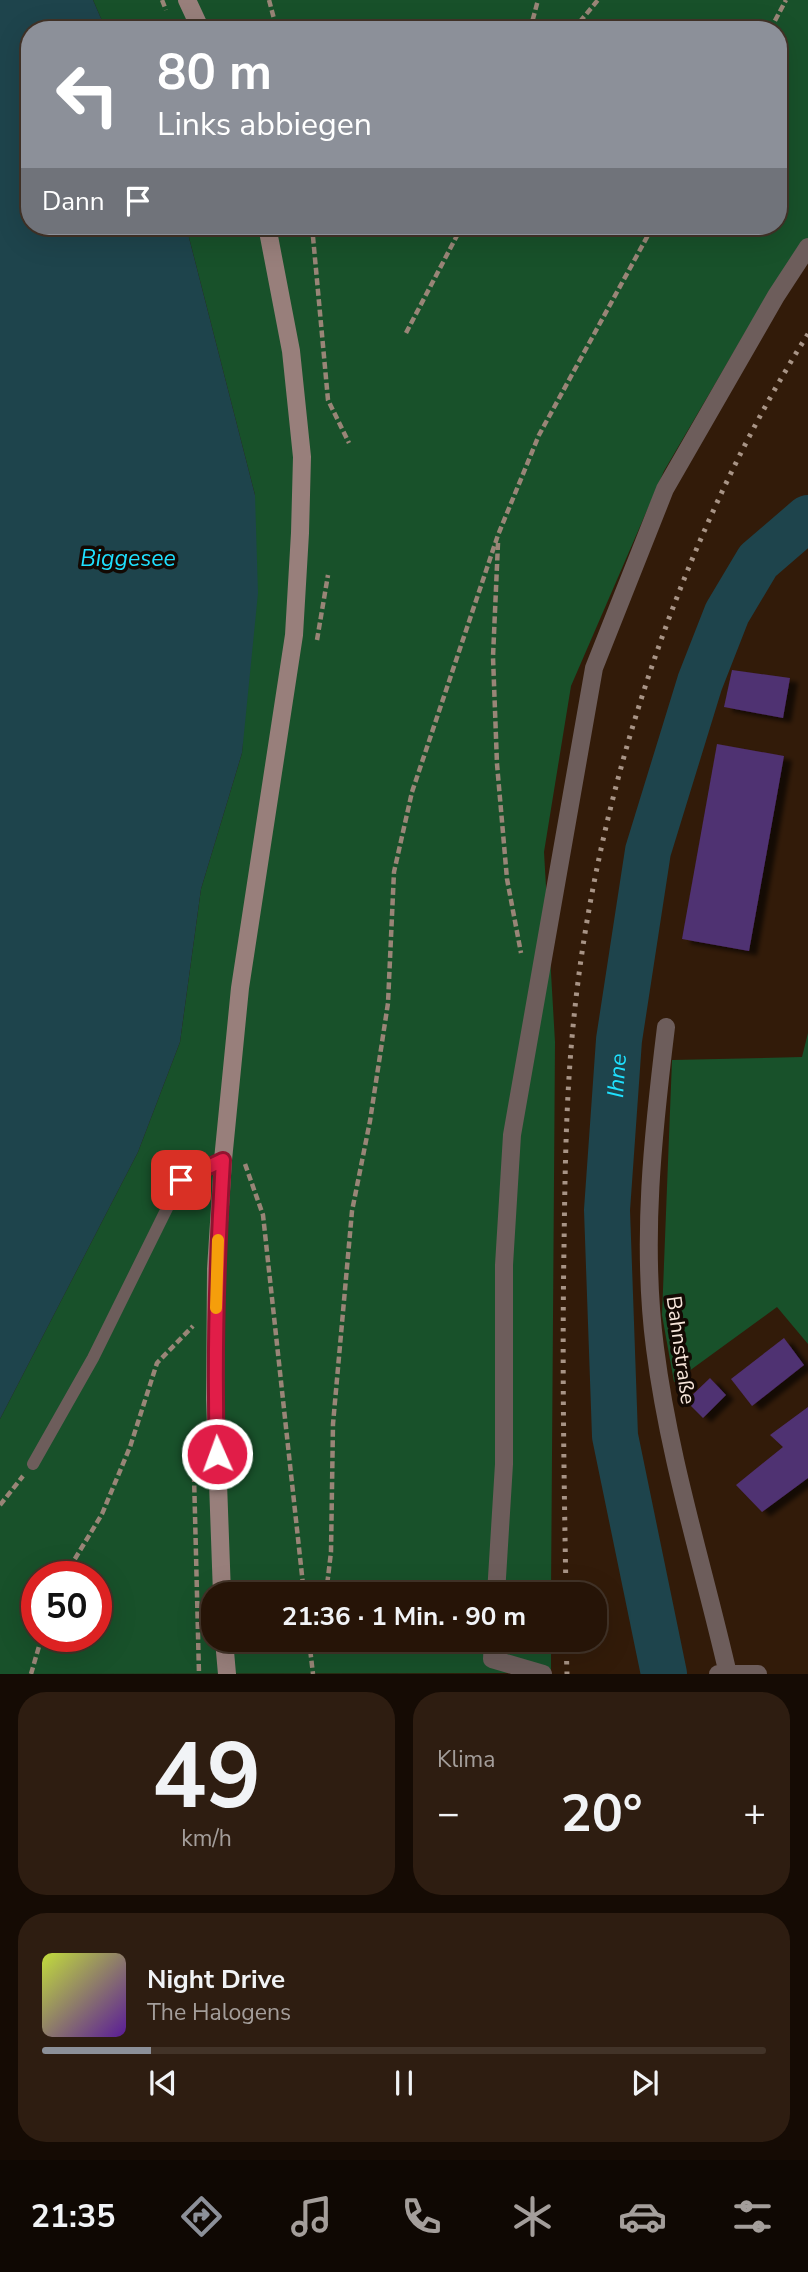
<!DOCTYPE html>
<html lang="de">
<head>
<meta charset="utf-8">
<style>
  :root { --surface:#261407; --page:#2e1d11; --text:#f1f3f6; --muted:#a49e9b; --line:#423328; --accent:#8c9099 }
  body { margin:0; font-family:"Nunito Sans",sans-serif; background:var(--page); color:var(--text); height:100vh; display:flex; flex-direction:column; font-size:26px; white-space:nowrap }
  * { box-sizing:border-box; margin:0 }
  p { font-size:23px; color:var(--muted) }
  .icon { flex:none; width:38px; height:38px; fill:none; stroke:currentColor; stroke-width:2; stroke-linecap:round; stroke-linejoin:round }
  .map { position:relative; height:1674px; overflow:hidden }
  .details { display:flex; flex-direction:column; gap:18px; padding:18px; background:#150b04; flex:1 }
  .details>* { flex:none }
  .banner { position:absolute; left:21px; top:21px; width:766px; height:214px; border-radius:28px; box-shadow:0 7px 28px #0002,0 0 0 2px var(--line); background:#8c9099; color:#fff; overflow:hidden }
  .speed { position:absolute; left:21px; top:1561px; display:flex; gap:14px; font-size:35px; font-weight:700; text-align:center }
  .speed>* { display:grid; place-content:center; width:91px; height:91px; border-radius:50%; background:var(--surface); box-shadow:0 7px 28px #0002,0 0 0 2px var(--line); line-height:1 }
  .speed .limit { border:10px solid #d22; background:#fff; color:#111 }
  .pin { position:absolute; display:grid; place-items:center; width:60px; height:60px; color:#fff; margin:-30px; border-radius:14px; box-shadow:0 4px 10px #0006 }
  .me { position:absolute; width:77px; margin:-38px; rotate:358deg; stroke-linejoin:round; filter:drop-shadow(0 0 5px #0008) }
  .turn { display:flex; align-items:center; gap:24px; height:147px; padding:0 21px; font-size:32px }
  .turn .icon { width:91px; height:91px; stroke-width:2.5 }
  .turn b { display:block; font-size:49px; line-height:60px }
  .then { display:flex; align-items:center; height:66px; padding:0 21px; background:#0003; gap:14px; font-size:26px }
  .big { font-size:52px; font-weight:700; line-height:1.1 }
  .details .widget { flex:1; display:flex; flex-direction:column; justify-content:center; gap:10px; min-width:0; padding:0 24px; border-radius:28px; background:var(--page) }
  .details .dial { align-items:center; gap:0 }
  .dial b { font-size:91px; line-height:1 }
  .song { display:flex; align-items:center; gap:21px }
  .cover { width:84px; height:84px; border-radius:10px; background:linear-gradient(135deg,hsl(70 70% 55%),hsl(270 70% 35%)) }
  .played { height:7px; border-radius:4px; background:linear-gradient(90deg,var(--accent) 15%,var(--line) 15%) }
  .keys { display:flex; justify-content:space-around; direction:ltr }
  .heat { display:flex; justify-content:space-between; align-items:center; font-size:38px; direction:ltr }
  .details .tiles { flex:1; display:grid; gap:18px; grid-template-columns:1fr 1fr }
  .widget:last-child { grid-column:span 2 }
  .trip { position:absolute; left:201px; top:1582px; width:406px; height:70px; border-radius:28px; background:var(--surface); box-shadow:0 7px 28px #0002,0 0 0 2px var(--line); font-weight:700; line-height:70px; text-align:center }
  .dock { display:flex; height:112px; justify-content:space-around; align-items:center; background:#0f0803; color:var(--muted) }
  .dock .icon { width:49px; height:49px }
  .dock .active { color:var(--accent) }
  .dock b { font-size:32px; color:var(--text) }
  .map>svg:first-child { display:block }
  .green { fill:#18512a; fill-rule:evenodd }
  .water { fill:#1e444c }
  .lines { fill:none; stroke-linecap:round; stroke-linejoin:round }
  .river { stroke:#1e444c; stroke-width:46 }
  .building { fill:#503072; filter:url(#shadow) }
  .path { stroke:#998577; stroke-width:4.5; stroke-dasharray:7 3.5; stroke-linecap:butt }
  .lane { stroke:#6d5d5b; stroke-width:12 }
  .street { stroke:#6d5d5b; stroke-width:18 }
  .secondary { stroke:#987f7b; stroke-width:18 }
  .rail { stroke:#a89486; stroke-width:5; stroke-dasharray:3.5 7; stroke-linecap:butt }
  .route-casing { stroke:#92132f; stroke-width:18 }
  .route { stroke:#e11d48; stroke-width:12 }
  .slow { stroke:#f59e0b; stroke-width:12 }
  .labels { text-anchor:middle; stroke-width:7; stroke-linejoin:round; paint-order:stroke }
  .street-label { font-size:21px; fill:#f7e6db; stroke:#130903 }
  .water-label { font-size:23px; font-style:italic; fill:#1fe0fe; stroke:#130903 }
</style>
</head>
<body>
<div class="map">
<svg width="808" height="1674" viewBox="0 0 808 1674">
  <defs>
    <filter id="shadow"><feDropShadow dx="8" dy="4.5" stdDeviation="2" flood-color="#0009"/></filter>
  </defs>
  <rect width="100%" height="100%" fill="#321b09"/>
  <g class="green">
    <path d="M93 0H808V248L773 285 664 471 571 686 544 852 555 1042 551 1594H214V1640H551V1673L0 1674V1419L138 1152 180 1042 201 889 242 753 255 495 186 226H779V30H106ZM37 1577H96V1636H37Z"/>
    <path d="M808 1033V1344L777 1307 674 1382 662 1315 672 1060 802 1057Z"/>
  </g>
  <path class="water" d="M0 0H93L106 30H30V226H186L255 495 258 593 242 753 201 889 180 1042 138 1152 0 1419Z"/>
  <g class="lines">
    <path class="river" id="s1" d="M664 1674 615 1436 607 1210 619 1040 648 851 700 682 727 613 758 561 808 518"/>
  </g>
  <g class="building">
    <path d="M732 670 790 678 783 718 724 707Z"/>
    <path d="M717 744 784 756 749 951 682 939Z"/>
    <path d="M784 1338 804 1365 752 1406 731 1379Z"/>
    <path d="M710 1378 726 1395 703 1418 686 1401Z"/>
    <path d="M808 1407V1478L762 1512 736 1485 783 1447 770 1435Z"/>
  </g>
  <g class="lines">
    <g class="path">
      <path d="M162 0 166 10"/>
      <path d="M269 0 277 30"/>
      <path d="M530 30 538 0"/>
      <path d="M573 30 598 0"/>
      <path d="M770 30 786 0"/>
      <path d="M312 226 328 400 349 443"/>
      <path d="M406 333 462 226"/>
      <path d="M498 543 493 657 497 764 507 879 521 953"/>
      <path d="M317 640 328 575"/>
      <path d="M245 1164 263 1215 304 1594"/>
      <path d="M194 1475 199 1674"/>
      <path d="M0 1505 23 1476"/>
      <path d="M64 1577 102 1514 130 1447 157 1363 193 1326"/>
      <path d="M326 1594 331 1552 333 1424 352 1211 370 1121 388 1003 394 872 412 792 498 535 539 435 653 226"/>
      <path d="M309 1640 313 1674"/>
      <path d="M312 1653 316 1640"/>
      <path d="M31 1674 42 1636"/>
    </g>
    <path class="lane" d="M33 1464 93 1358 181 1180 223 1160"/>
    <g class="street">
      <path d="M666 1027C653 1133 641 1241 655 1348 669 1459 703 1565 728 1674"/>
      <path d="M496 1594 504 1464V1265L512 1135 594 668 665 489 776 296 808 247"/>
      <path d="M493 1640 492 1659 543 1674"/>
      <path d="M718 1674H758"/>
    </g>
    <g class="secondary">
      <path d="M187 0 201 30"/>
      <path d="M222 1594 215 1399 216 1269 223 1160 240 988 294 635 300 533 302 457 291 351 267 226"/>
      <path d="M224 1640 227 1674"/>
    </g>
    <g class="rail">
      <path d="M566 1594C564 1478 562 1363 564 1247 565 1170 566 1093 574 1017 597 787 684 530 808 334"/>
      <path d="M566 1640 567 1674"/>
    </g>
  </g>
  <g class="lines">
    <defs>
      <path id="route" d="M181 1180 223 1160C217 1258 214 1356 217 1454"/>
    </defs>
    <use href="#route" class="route-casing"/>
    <use href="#route" class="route"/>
    <path class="slow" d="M216 1308 218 1240"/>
  </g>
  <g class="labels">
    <g class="street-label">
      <text transform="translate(681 1350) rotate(82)" y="7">Bahnstraße</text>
    </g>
    <g class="water-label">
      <text x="128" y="566">Biggesee</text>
      <text dy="8" stroke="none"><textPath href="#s1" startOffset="604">Ihne</textPath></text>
    </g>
  </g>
</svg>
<div class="speed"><div class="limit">50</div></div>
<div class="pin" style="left:181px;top:1180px;background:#d93025"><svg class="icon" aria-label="arrive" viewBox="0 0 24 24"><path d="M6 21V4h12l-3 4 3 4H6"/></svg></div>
<svg class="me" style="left:217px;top:1454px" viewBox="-20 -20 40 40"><circle r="17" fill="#e11d48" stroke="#fff" stroke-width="3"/><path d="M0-11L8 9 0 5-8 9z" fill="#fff"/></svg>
<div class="trip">21:36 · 1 Min. · 90 m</div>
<div class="banner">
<div class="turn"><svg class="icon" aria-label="left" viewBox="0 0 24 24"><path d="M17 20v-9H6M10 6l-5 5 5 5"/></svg><div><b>80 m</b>Links abbiegen</div></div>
<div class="then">Dann<svg class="icon" aria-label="arrive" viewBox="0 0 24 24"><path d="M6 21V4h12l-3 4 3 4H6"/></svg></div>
</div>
</div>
<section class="details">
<div class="tiles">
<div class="widget dial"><b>49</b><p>km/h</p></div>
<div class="widget"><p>Klima</p>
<div class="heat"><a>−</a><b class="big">20°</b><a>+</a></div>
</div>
<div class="widget">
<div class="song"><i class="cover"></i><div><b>Night Drive</b><p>The Halogens</p></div></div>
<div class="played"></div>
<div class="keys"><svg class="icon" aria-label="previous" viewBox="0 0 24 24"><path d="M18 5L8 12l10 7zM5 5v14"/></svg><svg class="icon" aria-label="pause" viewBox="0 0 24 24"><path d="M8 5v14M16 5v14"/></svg><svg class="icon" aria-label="next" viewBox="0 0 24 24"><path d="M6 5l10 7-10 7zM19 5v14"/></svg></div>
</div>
</div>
</section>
<nav class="dock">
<b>21:35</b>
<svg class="icon active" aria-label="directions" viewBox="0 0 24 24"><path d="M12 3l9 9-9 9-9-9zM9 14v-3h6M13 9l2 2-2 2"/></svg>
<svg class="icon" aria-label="music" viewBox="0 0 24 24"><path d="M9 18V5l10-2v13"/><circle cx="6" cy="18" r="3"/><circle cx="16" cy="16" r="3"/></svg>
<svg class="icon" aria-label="phone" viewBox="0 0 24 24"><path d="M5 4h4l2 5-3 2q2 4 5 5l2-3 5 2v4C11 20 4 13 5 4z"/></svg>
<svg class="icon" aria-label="climate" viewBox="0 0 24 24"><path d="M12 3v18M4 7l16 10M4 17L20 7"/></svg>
<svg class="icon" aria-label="car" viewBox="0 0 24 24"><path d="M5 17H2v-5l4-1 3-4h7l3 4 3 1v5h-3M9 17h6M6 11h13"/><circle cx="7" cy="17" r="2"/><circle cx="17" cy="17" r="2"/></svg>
<svg class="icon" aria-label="filters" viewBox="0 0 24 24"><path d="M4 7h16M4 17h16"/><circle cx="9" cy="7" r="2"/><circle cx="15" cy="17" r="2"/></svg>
</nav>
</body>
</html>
